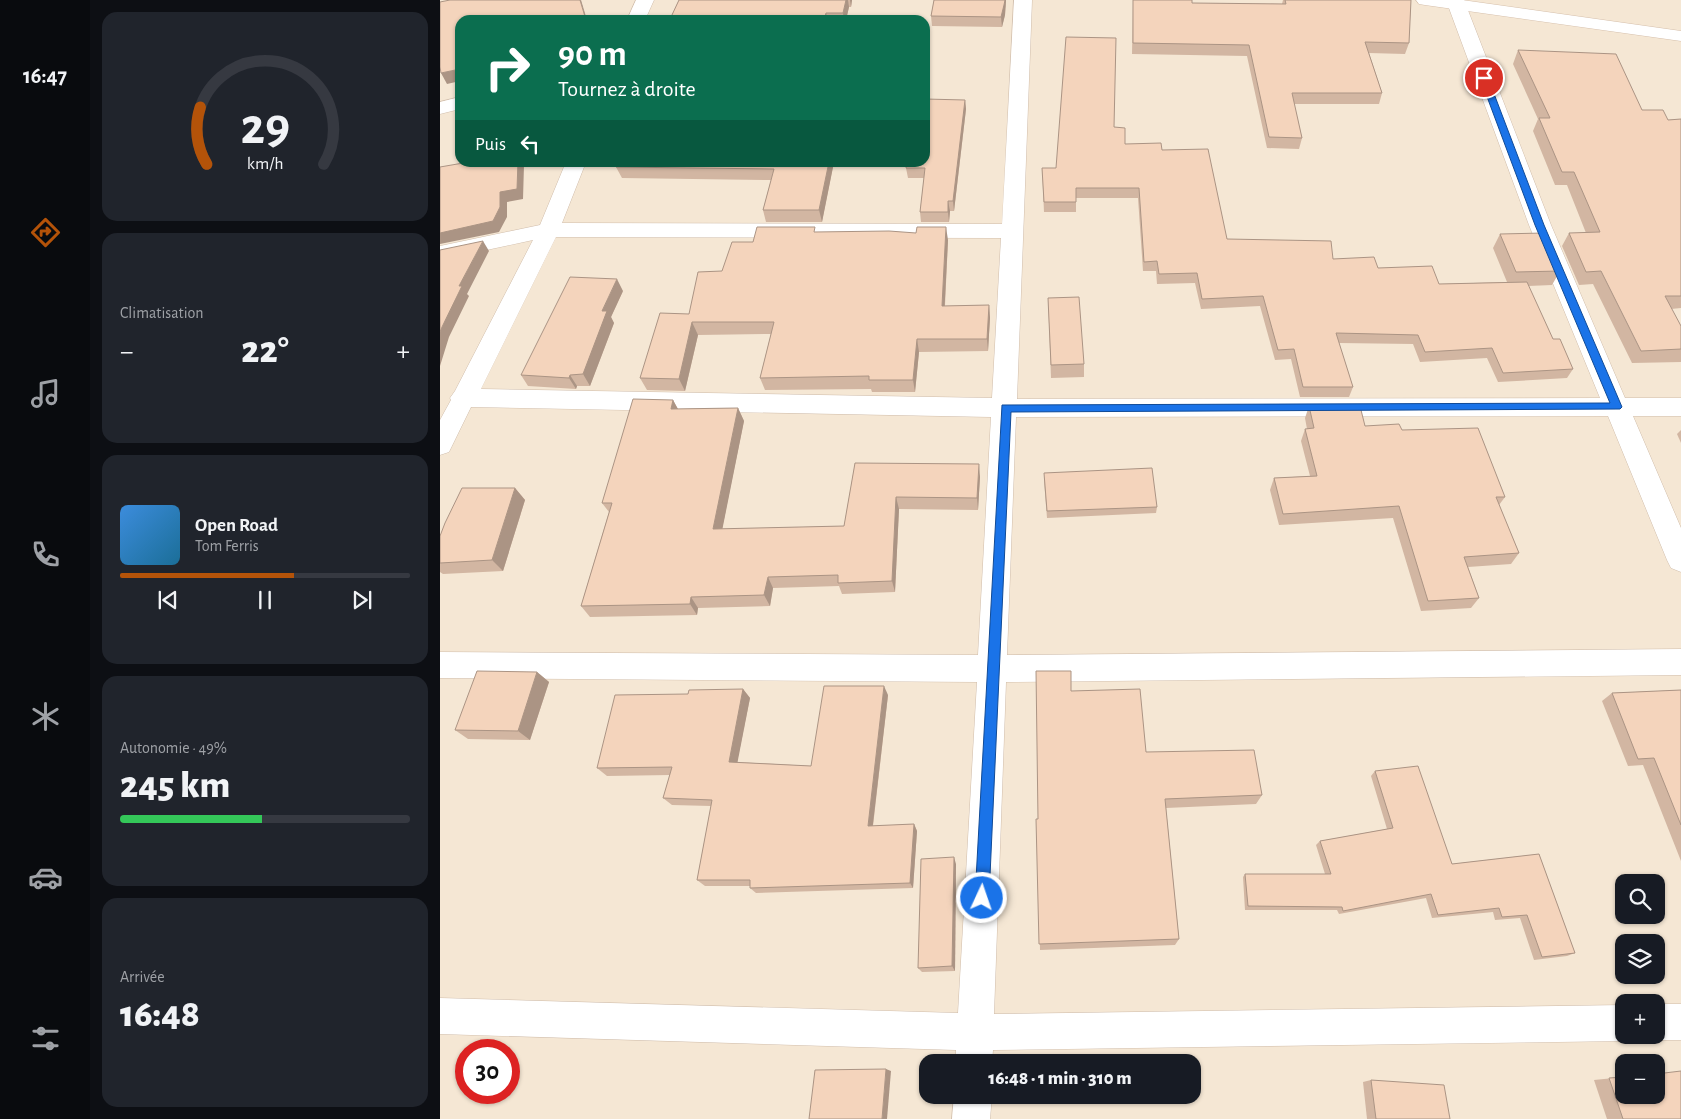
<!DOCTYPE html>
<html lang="fr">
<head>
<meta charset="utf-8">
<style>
  :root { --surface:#171b24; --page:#20242c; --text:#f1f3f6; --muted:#9ea1a6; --line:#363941; --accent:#b45309 }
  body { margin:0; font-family:"Alegreya Sans",sans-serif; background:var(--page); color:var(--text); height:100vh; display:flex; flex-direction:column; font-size:19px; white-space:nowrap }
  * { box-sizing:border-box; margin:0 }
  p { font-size:16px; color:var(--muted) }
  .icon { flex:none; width:28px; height:28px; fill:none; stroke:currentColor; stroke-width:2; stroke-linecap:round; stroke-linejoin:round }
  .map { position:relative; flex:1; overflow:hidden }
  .details { display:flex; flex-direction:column; gap:12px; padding:12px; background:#0d0f14; width:350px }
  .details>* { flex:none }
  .hud { position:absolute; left:15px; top:15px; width:475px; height:152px; border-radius:15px; box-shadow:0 1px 4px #0004; background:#0b6e4f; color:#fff; overflow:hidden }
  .controls { position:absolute; left:1175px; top:874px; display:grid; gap:10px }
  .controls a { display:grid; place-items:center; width:50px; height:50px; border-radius:10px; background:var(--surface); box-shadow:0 1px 4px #0004; font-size:25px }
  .speed { position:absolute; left:15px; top:1039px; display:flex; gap:10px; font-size:25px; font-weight:700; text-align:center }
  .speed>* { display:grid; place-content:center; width:65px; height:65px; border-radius:50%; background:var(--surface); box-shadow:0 1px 4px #0004; line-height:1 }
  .speed .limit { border:8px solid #d22; background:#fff; color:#111 }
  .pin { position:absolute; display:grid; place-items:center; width:42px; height:42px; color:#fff; margin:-21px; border:2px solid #fff; border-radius:50%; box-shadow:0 1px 5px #0007 }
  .me { position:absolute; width:55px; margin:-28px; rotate:3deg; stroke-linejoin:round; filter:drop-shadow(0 0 4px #0008) }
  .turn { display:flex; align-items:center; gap:18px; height:105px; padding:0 20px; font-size:22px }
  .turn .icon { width:65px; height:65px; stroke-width:2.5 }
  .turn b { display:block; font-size:35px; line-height:42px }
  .then { display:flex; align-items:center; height:48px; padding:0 20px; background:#0003; gap:10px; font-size:19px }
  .big { font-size:38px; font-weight:800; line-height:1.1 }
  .details .card { flex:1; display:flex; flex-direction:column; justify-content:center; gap:8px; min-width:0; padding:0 18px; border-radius:15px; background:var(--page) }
  .details .dial { align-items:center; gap:0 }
  .dial svg { height:130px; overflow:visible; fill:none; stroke:var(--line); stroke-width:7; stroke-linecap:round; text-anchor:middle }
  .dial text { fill:var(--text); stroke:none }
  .song { display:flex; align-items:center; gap:15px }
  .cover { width:60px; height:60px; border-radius:8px; background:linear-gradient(135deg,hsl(210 70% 55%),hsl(200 70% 35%)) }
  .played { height:5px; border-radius:2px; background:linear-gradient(90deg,var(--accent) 60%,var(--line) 60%) }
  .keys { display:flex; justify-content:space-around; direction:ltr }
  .heat { display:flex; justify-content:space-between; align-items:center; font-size:28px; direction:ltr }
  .charge { height:8px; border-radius:4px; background:linear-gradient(90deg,#34c759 49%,var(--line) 0) }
  .trip { position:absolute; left:479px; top:1054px; width:282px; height:50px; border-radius:15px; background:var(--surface); box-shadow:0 1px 4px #0004; font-weight:800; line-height:50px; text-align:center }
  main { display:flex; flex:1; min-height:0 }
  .dock { display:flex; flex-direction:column; width:90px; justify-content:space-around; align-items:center; background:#090b0e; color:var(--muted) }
  .dock .icon { width:35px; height:35px }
  .dock .active { color:var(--accent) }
  .dock b { font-size:22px; color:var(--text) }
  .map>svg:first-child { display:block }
  .residential { fill:#f5e7d4; fill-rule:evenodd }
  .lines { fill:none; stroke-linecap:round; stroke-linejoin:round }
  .street-casing { stroke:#d0bdab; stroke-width:1 }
  .secondary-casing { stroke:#d5bfab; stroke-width:1 }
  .street { fill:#fff; fill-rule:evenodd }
  .secondary { fill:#fff; fill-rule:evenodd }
  .wall { fill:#d2b6a2 }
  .shaded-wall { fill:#ab9484 }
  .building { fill:#f4d4bc; stroke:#ab9484 }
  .route { fill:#1a73e8; stroke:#114b97 }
</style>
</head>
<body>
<main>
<nav class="dock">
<b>16:47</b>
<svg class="icon active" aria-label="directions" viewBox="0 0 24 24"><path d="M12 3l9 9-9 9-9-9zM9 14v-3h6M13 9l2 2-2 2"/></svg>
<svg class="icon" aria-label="music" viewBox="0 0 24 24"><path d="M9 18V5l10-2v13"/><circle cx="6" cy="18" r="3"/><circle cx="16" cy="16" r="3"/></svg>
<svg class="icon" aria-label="phone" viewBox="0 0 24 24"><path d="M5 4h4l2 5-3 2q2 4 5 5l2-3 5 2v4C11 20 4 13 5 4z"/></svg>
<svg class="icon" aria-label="climate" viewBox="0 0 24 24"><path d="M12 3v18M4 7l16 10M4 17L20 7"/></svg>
<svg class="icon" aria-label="car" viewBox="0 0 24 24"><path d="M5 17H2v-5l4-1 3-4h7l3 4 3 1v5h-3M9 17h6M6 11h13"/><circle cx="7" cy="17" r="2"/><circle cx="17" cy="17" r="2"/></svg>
<svg class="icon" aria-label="filters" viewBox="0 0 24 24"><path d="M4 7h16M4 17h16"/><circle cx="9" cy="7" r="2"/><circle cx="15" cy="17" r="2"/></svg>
</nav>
<section class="details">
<div class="card dial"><svg viewBox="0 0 100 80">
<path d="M14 69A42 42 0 1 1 86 69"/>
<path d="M14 69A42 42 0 0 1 10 34" stroke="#b45309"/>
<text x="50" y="56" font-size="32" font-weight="700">29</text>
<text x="50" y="72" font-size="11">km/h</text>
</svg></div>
<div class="card"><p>Climatisation</p>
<div class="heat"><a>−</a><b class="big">22°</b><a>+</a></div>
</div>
<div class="card">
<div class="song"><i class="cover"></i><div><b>Open Road</b><p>Tom Ferris</p></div></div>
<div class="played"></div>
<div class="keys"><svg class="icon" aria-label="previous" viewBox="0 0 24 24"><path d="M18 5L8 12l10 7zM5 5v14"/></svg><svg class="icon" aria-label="pause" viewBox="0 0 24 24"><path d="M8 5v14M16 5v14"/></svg><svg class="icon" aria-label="next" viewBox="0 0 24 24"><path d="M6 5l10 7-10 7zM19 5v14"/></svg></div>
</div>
<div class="card"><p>Autonomie · 49%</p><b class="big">245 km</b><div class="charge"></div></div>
<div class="card"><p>Arrivée</p><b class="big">16:48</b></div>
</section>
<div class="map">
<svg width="1241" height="1119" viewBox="0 0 1241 1119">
  <rect width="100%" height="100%" fill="#fdf5e6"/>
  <path class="residential" d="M0 0H1241V1119H0ZM20 20H485V162H20ZM1184 882H1216V915H1184ZM1184 942H1216V975H1184ZM1184 1002H1216V1035H1184ZM26 1050H69V1092H26ZM488 1062H752V1095H488ZM1184 1062H1216V1095H1184Z"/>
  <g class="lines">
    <defs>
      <g id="street">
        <path d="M196 0H214L205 20H187Z"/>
        <path d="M574 0H592L577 399 1160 398 1089 225 1006 0H1024L1111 225 1185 398H1241V416H1193L1241 528V572L1231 568 1227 560 1168 416 576 417 567 655 1241 649V675L566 682 554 1014 1184 1005V1035L1197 1036 1184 1041 553 1050 552 1062H516V1050L0 1034V998L518 1013 537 682 0 678V652L538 655 551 417 31 407 9 452 0 455V420L11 400 10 398 15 391 93 240 0 260V246L100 225 126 162H146L122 223 562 224ZM116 237 561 238 552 398 41 389Z"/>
        <path d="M20 97V109L0 114V102Z"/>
        <path d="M1216 1004H1241V1040H1216L1204 1035H1216Z"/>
        <path d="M514 1095H552L550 1119H512Z"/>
      </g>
      <path id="secondary" d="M976 0H1022L1241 31V41L985 5 979 4Z"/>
    </defs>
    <use href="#street" class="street-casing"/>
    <use href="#secondary" class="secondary-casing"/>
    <use href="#street" class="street"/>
    <use href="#secondary" class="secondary"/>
  </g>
  <g class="wall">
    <path d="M239 0H412L411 7H409L406 20H233L231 17Z"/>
    <path d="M494 0H566L565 15 562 27 492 26 491 16Z"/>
    <path d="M693 0H752V3L842 4 843 0H971L969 43 965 54 929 53 942 93 939 104H854L862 138 859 149 827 148 807 56 692 54Z"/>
    <path d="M1078 50 1202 110 1228 120 1241 119V308L1231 309 1241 326V362L1192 363 1153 284 1139 285 1122 246 1129 233H1146L1127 185H1115L1093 131 1098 119 1073 64Z"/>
    <path d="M525 100 526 109 514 211H510L509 222H481L480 212 484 178H468L466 168Z"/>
    <path d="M674 127 685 144 722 150 787 239 893 259 938 268 999 284 1067 282 1053 248 1060 234 1120 271 1112 285 1088 286 1113 339 1133 369 1127 378 1058 382 1047 358 980 362 973 344 899 343 913 387 909 397H860L851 359 835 360 820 306 761 309 755 283 717 284 716 271H703L698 198H636V212H604L602 168H616Z"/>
    <path d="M394 162 382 222H326L323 210 331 180 182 178 176 167Z"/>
    <path d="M376 232 508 240 505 306 549 305 550 318 548 351 479 352 475 392H432L431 389 325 390 320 378 331 334 258 335 245 391 207 390 200 378 282 271 313 242Z"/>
    <path d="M183 291 171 317 174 323 150 386H137L136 389 88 386 81 375Z"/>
    <path d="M608 298 644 364V377L611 378Z"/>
    <path d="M233 400 238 409 298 408 304 421 282 529 404 526 415 463 540 477 538 510 459 509 455 592 402 594 399 586 333 588 330 606 258 608 257 615 150 617 141 606 169 512 162 503Z"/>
    <path d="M869 406 925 426 962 430 1065 497 1059 505 1079 553 1071 564 1028 567 1039 598 1031 608 981 611 953 518 839 525 830 490 834 478 870 476 861 441 865 429H867L865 418Z"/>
    <path d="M1241 430V443L1237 434Z"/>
    <path d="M604 480 717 507 716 513 607 518Z"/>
    <path d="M75 488 85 500 63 571 3 574 0 572V536Z"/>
    <path d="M97 672 109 682 90 740 28 739 15 730Z"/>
    <path d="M303 689 310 698 297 762 371 766 448 695 433 826 474 824 477 831 473 888 316 893 310 888V886H265L257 880 271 806 232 805 223 798 230 775 167 776 157 768 248 694Z"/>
    <path d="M1241 690V861L1203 765 1188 766 1162 701 1172 693Z"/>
    <path d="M631 691 706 752 822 795 816 804 726 808 739 939 735 945 600 950 598 819Z"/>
    <path d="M935 771 1012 864 1099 854 1135 953 1127 956 1094 960 1080 918 1055 920 1053 912 992 918 986 898 899 914 897 910H805L803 877 805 874H885L876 845 880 841 947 829 931 776Z"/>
    <path d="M516 864 515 971 482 972 478 968Z"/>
    <path d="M1184 1077 1241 1119H1167L1154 1080Z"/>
    <path d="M931 1080 1010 1119H927L923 1082Z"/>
  </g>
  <g class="shaded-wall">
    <path d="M140 0H141L147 20H146Z"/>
    <path d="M406 0H408L409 7 406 20H404L403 13Z"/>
    <path d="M410 0H412L411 7Z"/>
    <path d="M565 0H566L565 15 562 27 561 17Z"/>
    <path d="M386 13 388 20H384Z"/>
    <path d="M20 69V81L7 84 1 73Z"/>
    <path d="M525 100 526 109 514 211 513 201Z"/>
    <path d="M78 162H83L84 165 83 199 67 202V217L59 232 0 244V233L60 192Z"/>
    <path d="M389 162H394L382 222 379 210Z"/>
    <path d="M508 201 510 211 509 222 508 212Z"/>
    <path d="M506 227 508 240 504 318 502 306Z"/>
    <path d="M43 241 49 251 27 294 29 296 9 337 0 366V332L2 327 19 286Z"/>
    <path d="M177 279 183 291 171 317 174 323 150 386 143 374 162 311Z"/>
    <path d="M549 305 550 318 548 351 547 339Z"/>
    <path d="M252 322 258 335 245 391 239 379Z"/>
    <path d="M477 339 479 352 475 392 473 380Z"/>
    <path d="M130 375 137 386 136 389 129 378Z"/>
    <path d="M233 400 240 413 231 409Z"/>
    <path d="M298 408 304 421 280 541 273 529Z"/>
    <path d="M539 464 540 477 538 510 537 498Z"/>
    <path d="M75 488 85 500 63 571 52 560Z"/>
    <path d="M456 497 459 509 455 592 452 581Z"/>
    <path d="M328 577 333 588 330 606 324 595Z"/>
    <path d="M251 597 258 608 257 615 250 604Z"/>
    <path d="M97 672 109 682 90 740 78 731Z"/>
    <path d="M444 686 448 695 432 832 428 826Z"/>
    <path d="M303 689 310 698 296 770 289 762Z"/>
    <path d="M474 824 477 831 473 888 470 883Z"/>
    <path d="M514 857 516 864 515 971 512 966Z"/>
    <path d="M446 1069 451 1071 447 1119H442Z"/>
  </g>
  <g class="building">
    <path d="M10 0H140L146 20H20V69L1 73 0 67V2Z"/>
    <path d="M239 0H406L403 13H386L384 20H319L320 16 231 17Z"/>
    <path d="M494 0H565L564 5 561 17 491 16Z"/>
    <path d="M693 0H752V3L846 4 845 0H971L969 43 925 42 942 93H852L862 138 829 137 809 45 693 43Z"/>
    <path d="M626 37 676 38 674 127 685 128V144L721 143 722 150 768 149 787 239 891 241 893 259 934 257 938 268 992 266 999 284 1087 282 1113 339H1120L1133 369 1063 373 1052 348 985 352 978 335 896 333 913 387H863L854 349 838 350 823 296 762 299 757 273 719 274 717 261 704 262 699 188H636V202H604L602 168H616Z"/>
    <path d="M1078 50 1176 54 1202 110H1223L1228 120 1241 119V296H1225L1241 326V349L1201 351 1161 271 1146 272 1129 233 1160 232 1134 172H1122L1099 118H1110Z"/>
    <path d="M485 99 525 100 513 201H508V212H480L485 168H466L467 162H485Z"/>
    <path d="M29 162H78L77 189 60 192V207L53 221 0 233V167Z"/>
    <path d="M178 162H389L379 210H323L334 169 176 167Z"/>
    <path d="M317 227H375L374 232 449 231 476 233 477 227H506L502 306 549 305 547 339H477L473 380H429V376L320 378 334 322H252L239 379 200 378 220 313 249 314 258 272 282 271 292 242H313Z"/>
    <path d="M1104 233 1120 271 1076 272 1060 234Z"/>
    <path d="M43 241 19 286H22L2 327 0 332V250Z"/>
    <path d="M130 277 177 279 162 311H167L143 374 130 375 129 378 81 375Z"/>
    <path d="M639 297 644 364 611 365 608 298Z"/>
    <path d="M193 399 233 400 231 409 298 408 273 529 404 526 415 463 539 464 537 498 456 497 452 581 398 583V575L328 577 324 595 251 597 250 604 141 606 172 503H162Z"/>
    <path d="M869 406H920L925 426 959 424 962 430 1038 428 1065 497H1056L1079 553 1024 557 1039 598 988 601 959 506 843 514 834 478 877 476 865 429 874 428Z"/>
    <path d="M712 468 717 507 607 511 604 473Z"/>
    <path d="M22 488H75L52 560 0 563V536L5 523Z"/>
    <path d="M37 671 97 672 78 731 15 730Z"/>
    <path d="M596 671H631V691L700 689 706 752 814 750 822 795 725 799 739 939 599 944 596 819H598Z"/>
    <path d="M384 686H444L428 826 474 824 470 883 310 888V880H257L272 800 223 798 232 767 157 768 175 695 248 694 249 690 303 689 289 762 371 766Z"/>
    <path d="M1241 690V825L1214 758 1198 759 1172 693Z"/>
    <path d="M978 766 1012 864 1099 854 1135 953 1102 957 1087 915 1062 917 1059 908 998 915 991 894 903 911 902 907 808 906 805 874H891L880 841 953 828 935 771Z"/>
    <path d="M514 857 512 966 478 968 481 859Z"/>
    <path d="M446 1069 442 1119H369L375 1070Z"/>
    <path d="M1241 1071V1119H1183L1169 1078 1184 1077V1095H1216V1074Z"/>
    <path d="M931 1080 1004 1085 1010 1119H936Z"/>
  </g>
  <path class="route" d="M1044 75 1048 78 1104 225 1182 407 1180 409 571 412 549 898 547 903 542 905 537 903 535 898 562 405 1170 403 1095 225 1040 78Z"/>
</svg>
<div class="controls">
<a><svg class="icon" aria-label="search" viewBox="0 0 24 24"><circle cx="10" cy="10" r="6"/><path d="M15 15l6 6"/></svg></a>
<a><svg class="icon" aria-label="layers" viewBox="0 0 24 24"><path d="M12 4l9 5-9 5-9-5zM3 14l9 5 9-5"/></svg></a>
<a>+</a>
<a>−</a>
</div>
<div class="speed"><div class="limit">30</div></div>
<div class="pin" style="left:1044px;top:78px;background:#d93025"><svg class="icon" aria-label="arrive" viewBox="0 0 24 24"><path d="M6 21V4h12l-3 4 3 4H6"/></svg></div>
<svg class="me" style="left:542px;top:898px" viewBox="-20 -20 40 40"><circle r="17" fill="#1a73e8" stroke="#fff" stroke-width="3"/><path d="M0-11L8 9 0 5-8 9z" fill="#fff"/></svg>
<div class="trip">16:48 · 1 min · 310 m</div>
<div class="hud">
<div class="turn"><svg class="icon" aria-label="right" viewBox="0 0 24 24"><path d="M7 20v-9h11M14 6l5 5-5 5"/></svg><div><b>90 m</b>Tournez à droite</div></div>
<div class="then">Puis<svg class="icon" aria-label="left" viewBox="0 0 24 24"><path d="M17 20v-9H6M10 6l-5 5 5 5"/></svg></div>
</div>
</div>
</main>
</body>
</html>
